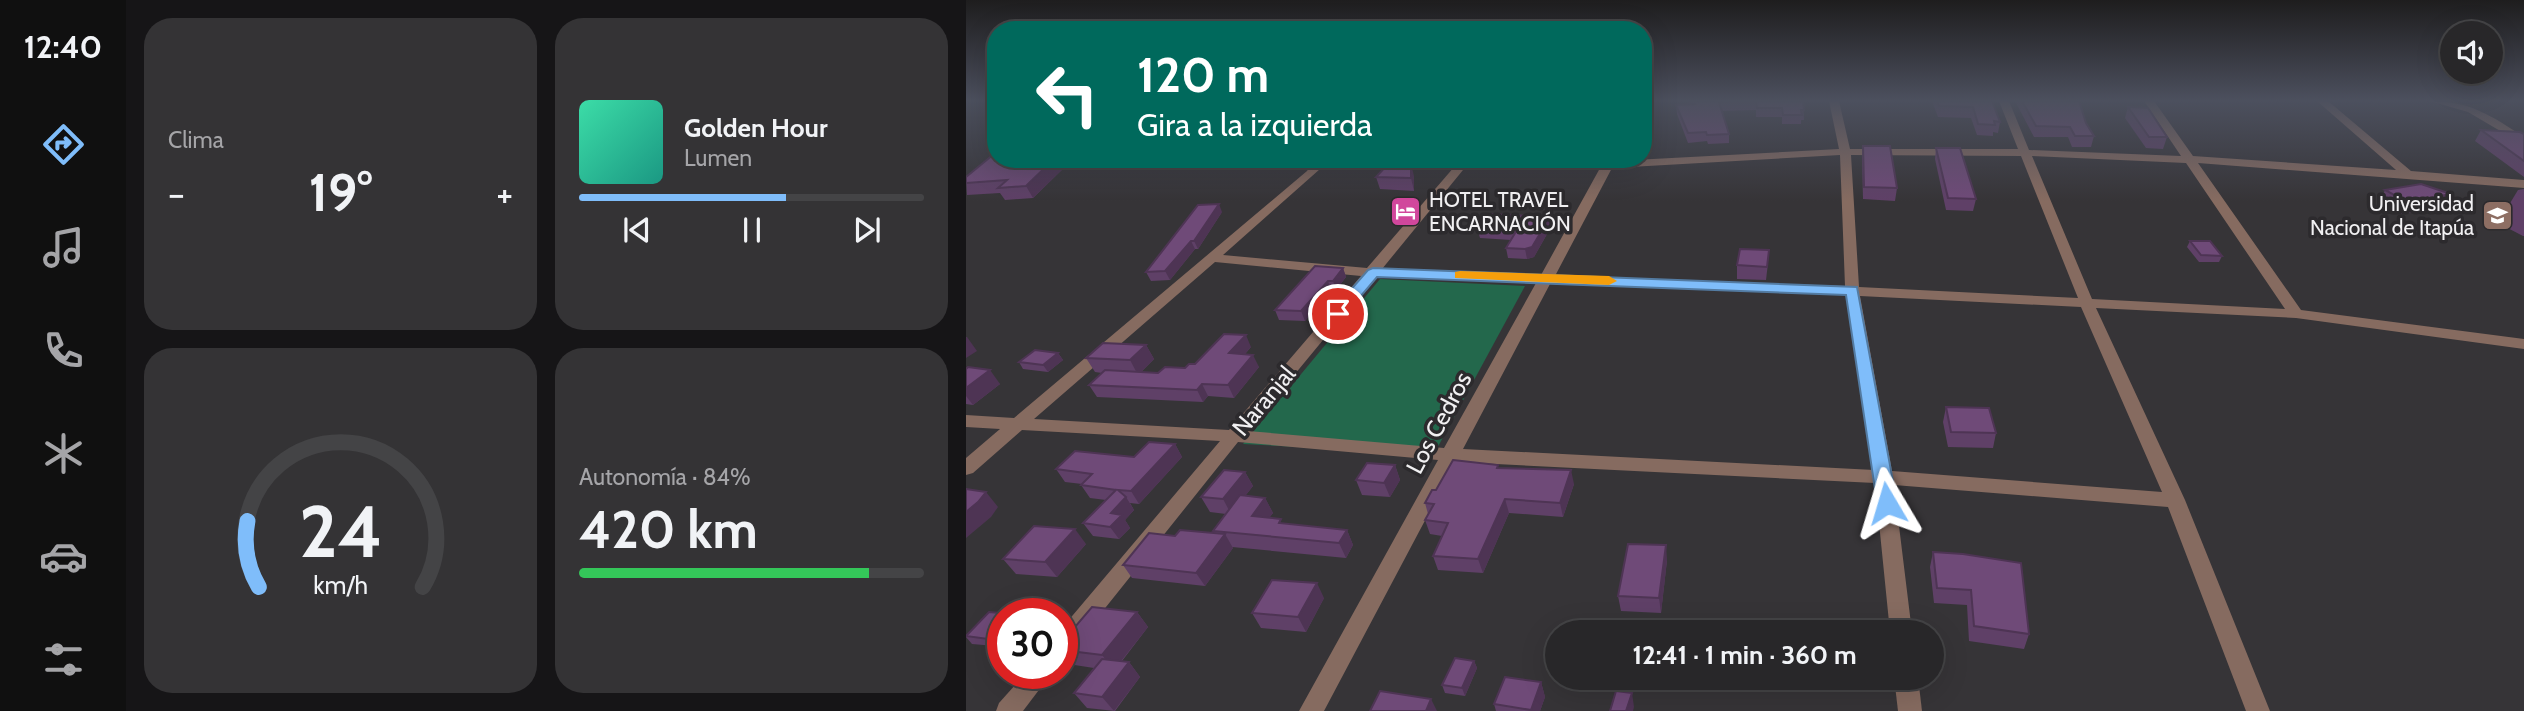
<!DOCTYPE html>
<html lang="es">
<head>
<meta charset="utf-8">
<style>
  :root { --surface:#282729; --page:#343335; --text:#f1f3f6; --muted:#a5a5a8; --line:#444446; --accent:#7fbdfa }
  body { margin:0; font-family:Cabin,sans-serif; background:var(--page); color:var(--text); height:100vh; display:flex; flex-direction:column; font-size:26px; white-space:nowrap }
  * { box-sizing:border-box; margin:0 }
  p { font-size:23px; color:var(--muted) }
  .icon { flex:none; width:38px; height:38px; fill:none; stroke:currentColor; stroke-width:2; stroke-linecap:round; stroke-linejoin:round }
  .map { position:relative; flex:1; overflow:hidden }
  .drawer { display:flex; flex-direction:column; gap:18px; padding:18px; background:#161517; width:840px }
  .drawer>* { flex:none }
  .banner { position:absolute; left:21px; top:21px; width:665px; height:147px; border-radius:28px; box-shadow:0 7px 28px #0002,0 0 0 2px var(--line); background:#00695c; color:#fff; overflow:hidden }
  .controls { position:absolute; left:1474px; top:21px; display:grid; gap:14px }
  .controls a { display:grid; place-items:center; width:63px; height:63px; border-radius:50%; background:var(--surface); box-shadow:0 7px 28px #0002,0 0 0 2px var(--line); font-size:35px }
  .speed { position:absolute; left:21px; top:598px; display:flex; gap:14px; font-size:35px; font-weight:700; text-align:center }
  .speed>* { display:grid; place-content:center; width:91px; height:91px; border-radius:50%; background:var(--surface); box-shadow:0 7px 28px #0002,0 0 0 2px var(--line); line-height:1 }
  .speed .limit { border:10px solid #d22; background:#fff; color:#111 }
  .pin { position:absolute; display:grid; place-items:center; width:60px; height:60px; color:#fff; margin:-30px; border:4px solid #fff; border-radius:50%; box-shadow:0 2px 7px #0007 }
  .me { position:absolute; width:77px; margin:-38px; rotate:353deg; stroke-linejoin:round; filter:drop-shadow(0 0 5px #0008) }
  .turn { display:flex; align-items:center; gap:24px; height:147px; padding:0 35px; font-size:32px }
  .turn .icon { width:91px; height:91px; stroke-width:2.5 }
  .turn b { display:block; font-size:49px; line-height:60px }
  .big { font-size:52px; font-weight:700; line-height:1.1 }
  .drawer .card { flex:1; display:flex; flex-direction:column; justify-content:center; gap:10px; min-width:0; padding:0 24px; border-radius:28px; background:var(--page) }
  .drawer .dial { align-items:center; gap:0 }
  .dial svg { height:182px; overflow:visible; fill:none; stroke:var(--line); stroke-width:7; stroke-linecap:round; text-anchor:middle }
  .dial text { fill:var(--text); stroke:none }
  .song { display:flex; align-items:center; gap:21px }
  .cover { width:84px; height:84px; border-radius:10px; background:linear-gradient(135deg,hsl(160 70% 55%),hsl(170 70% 35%)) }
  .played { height:7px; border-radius:4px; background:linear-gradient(90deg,var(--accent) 60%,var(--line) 60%) }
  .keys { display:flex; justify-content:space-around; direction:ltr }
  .heat { display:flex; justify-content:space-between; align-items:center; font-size:38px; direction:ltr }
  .charge { height:10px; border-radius:5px; background:linear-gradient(90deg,#34c759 84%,var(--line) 0) }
  .drawer .tiles { flex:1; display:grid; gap:18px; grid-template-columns:repeat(2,1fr) }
  .trip { position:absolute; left:579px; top:620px; width:399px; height:70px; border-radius:35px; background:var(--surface); box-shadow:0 7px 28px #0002,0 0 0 2px var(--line); font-weight:700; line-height:70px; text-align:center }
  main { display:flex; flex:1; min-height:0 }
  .menu { display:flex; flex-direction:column; width:126px; justify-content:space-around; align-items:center; background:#101010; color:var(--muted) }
  .menu .icon { width:49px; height:49px }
  .menu .active { color:var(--accent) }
  .menu b { font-size:32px; color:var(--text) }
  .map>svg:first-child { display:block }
  .green { fill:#23684c }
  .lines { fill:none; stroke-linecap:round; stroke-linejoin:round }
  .street { fill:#866b60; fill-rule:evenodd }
  .wall { fill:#5f4067 }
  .shaded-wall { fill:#4e3454 }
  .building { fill:#6f4a78; stroke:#4e3454; stroke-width:2 }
  .route { fill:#7fbdfa; stroke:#537ba2; stroke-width:2 }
  .slow { fill:#f59e0b }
  .labels { text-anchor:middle; stroke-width:7; stroke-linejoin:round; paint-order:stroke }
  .far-poi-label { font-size:21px; fill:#f1f0f2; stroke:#2c2a2d; text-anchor:start }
  .street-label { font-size:24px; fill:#f1f0f2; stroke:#2c2a2d }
</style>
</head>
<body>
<main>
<nav class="menu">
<b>12:40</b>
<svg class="icon active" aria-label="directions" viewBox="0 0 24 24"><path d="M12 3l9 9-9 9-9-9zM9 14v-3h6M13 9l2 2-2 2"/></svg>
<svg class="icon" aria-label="music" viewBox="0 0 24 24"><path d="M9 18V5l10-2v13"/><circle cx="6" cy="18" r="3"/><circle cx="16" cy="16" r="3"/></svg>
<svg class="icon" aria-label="phone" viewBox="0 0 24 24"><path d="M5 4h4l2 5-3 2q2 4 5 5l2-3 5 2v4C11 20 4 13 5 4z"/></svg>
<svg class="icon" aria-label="climate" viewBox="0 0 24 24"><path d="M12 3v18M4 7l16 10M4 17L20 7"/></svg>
<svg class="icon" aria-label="car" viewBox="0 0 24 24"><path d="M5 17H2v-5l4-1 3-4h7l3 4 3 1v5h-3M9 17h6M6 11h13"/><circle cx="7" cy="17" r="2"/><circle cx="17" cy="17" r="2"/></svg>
<svg class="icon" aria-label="filters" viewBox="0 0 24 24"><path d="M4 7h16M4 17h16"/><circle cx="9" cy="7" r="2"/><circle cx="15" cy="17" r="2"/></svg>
</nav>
<section class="drawer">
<div class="tiles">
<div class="card"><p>Clima</p>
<div class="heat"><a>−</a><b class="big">19°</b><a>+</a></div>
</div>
<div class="card">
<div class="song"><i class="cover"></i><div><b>Golden Hour</b><p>Lumen</p></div></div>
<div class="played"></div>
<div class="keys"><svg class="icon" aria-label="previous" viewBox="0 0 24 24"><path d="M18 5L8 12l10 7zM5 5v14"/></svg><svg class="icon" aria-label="pause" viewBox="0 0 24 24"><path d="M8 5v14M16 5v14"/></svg><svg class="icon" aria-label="next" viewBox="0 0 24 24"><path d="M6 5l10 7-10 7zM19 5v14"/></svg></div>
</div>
<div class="card dial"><svg viewBox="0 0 100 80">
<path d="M14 69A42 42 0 1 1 86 69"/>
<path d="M14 69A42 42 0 0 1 9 40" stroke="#7fbdfa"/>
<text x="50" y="56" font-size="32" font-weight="700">24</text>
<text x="50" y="72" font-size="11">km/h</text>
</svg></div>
<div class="card"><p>Autonomía · 84%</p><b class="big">420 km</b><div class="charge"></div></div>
</div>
</section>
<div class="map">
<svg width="1558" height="711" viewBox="0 0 1558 711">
  <rect width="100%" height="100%" fill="#363437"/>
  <path class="green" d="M414 279 559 286 468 454 277 444Z"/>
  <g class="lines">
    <g class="street">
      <path d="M863 101H873L884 149H1052L1033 101H1043L1063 150 1215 156 1178 101H1188L1227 156 1430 170 1351 101H1362L1445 171 1558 180V188L1232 163 1335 310 1558 339V349L1330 318 1130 308 1219 500 1304 711H1280L1202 507 928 485 946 632H924L909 483 490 462 358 711H333L472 460 272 442 104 652 96 655V628L254 441 56 430 7 473 0 475V458L34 429 0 427V415L48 418 341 171 350 159H361L359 162 468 159 463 162 354 169 257 255 401 268 495 159H506L416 269 575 275 639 159H650L649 161 873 149ZM874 155 879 286 589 276 646 168ZM885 155 1055 156 1112 298 893 287ZM1066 156 1220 163 1319 309 1126 299ZM249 262 395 276 263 430 68 419ZM409 277 570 283 478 448 282 431ZM584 284 880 295 908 470 497 449ZM894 296 1115 307 1196 492 926 471Z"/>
      <path d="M1464 101C1504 101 1526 116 1558 137V145L1502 112Z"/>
      <path d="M59 674H85L57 711H30L33 703Z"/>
      <path d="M928 677H952L956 711H932Z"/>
    </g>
  </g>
  <g class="wall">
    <path d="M722 101H837L838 120H835V124H816V117H790V110L756 111 763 134V143L742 144 741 141 722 143 711 114 710 105 722 104Z"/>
    <path d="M966 101H1026L1034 122 1032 133 1027 132V136L1011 135 1005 118 972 117Z"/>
    <path d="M1049 101H1113L1120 123 1128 136 1125 147H1106L1102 137H1068Z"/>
    <path d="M1162 107 1201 137 1197 149 1180 148 1159 118Z"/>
    <path d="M1515 130 1558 134V177L1509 141Z"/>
    <path d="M897 146 931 188 929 201 897 199 896 158Z"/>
    <path d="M970 148 1010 199 1007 211 980 210 969 159Z"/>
    <path d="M30 159H111L105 161 67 198 39 200 34 193 1 195 0 177Z"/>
    <path d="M549 159H567L566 167 550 168Z"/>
    <path d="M601 159H624L625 164 602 165Z"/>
    <path d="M448 176V191L414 189 410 177Z"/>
    <path d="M1558 189V236H1557L1532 223 1552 190Z"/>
    <path d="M1419 190 1485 194 1478 207 1435 214 1413 203Z"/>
    <path d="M256 212 232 249H229L204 280 185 281 180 272Z"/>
    <path d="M585 227 568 257 561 259 542 258 540 248 545 240 514 238 511 228Z"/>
    <path d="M1224 241 1256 256 1253 262H1233L1221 247Z"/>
    <path d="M802 263 800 280 771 279V265Z"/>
    <path d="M377 268 380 277 370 290H365L339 321 313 320 309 310Z"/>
    <path d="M180 345 188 359 175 372 192 373 219 368 285 347 279 354 293 367 268 398 242 396 237 402 131 397 123 385 136 373 129 372 120 358Z"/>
    <path d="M92 353 97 360 82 372 57 369 53 362Z"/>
    <path d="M0 369 34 384 7 405 0 404Z"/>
    <path d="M980 407 1030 433 1027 448 982 447 977 422Z"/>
    <path d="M209 444 216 457 173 504 164 503 168 510 159 520 164 528 153 539 127 536 117 523 140 500 124 498 115 485 116 484 99 482 90 469 168 457Z"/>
    <path d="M429 465 434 480 424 497 396 495 390 480Z"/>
    <path d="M533 468 608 484 597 517 543 513 517 573 472 570 467 556 476 536 464 534 459 520 462 514 459 503 470 490Z"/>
    <path d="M279 472 287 486 279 496 299 498 307 513 303 518 318 524 381 530 387 545 380 558 266 547 267 548 239 586 166 578 157 565 209 536 248 533 247 531 260 514 244 512 235 497Z"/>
    <path d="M120 544 91 577 50 574 37 559Z"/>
    <path d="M967 552 1063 634 1058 649 1003 641 1001 605 968 603 964 567Z"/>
    <path d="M701 560 695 613 655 611 652 596Z"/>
    <path d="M358 598 340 632 295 628 286 613Z"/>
    <path d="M171 612 182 627 156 661 163 662 174 677 149 711 121 708 108 693 128 668 102 664 96 657V642Z"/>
    <path d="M37 614V638L29 646 6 644 0 637V635Z"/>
    <path d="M508 661 511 668 499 696 479 693 476 685Z"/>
    <path d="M575 682 579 697 574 711H530L528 704Z"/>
  </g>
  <g class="shaded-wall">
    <path d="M88 159H104L105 161 67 198 60 186Z"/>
    <path d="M445 164 448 176V191L445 178Z"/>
    <path d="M1485 194 1478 207 1435 214 1441 202Z"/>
    <path d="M253 204 256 212 232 249 228 241Z"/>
    <path d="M584 217 585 227 568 257 561 259 559 249Z"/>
    <path d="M225 241 229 249 204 280 199 271Z"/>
    <path d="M377 268 380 277 370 290 367 281Z"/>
    <path d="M362 281 365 290 339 321 335 311Z"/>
    <path d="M280 335 285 347 269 365 263 353Z"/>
    <path d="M0 337H1L11 351 0 358Z"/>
    <path d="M180 345 188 359 172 375 164 360Z"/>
    <path d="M92 353 97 360 82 372 77 365Z"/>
    <path d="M287 355 293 367 268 398 262 385Z"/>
    <path d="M24 370 34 384 7 405 0 396V388Z"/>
    <path d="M236 384 242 396 237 402 231 390Z"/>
    <path d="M209 444 216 457 173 504 165 491Z"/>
    <path d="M429 465 434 480 424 497 418 483Z"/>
    <path d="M605 470 608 484 597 517 594 503Z"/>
    <path d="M279 472 287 486 265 514 257 499Z"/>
    <path d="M20 492 32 507 25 517 0 538V512Z"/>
    <path d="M160 497 168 510 159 520 164 528 153 539 144 527 145 513Z"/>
    <path d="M299 498 307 513 293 531 286 516Z"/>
    <path d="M539 499 543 513 517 573 512 559Z"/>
    <path d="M109 529 120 544 91 577 79 562Z"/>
    <path d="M381 530 387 545 380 558 373 543Z"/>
    <path d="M259 534 267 548 239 586 230 573Z"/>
    <path d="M700 545 701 560 695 613 693 598Z"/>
    <path d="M351 583 358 598 340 632 332 617Z"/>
    <path d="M171 612 182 627 148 670 136 655Z"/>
    <path d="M37 623V638L29 646 22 639Z"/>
    <path d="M508 661 511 668 499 696 496 688Z"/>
    <path d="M163 662 174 677 148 711 136 697Z"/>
    <path d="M575 682 579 697 574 711H565Z"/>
    <path d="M666 693 668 707 667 711H660Z"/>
    <path d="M465 699 471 711H460Z"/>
  </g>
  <g class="building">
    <path d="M722 101H837L838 110H835L836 115H817L816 108H791L790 101 753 102 763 134 741 135 740 132 722 133 710 105 730 104 722 103Z"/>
    <path d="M971 101H1026L1034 122 1028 121 1029 125 1012 124 1007 107 973 106Z"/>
    <path d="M1056 101H1113L1120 123 1128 136H1109L1104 127 1070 126Z"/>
    <path d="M1162 107 1182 108 1201 137H1183Z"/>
    <path d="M1515 130 1554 132 1558 134V161Z"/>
    <path d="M897 146H924L931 188 898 187Z"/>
    <path d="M970 148H994L1010 199 982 198Z"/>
    <path d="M28 154H30V159H88L60 186 32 188 41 180 0 183V177Z"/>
    <path d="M549 159H565L549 161Z"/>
    <path d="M423 163 445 164V178L410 177Z"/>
    <path d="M1455 184 1485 194 1441 202 1419 190Z"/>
    <path d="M253 204 228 241H225L199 271 180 272 232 205Z"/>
    <path d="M521 214 584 217 566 247 559 249 540 248 551 230 511 228Z"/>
    <path d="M1224 241H1244L1256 256 1235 255Z"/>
    <path d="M774 249 803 250 801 267 771 265Z"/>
    <path d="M349 266 377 268 367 281H362L335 311 309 310Z"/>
    <path d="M258 334 280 335 263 353 287 355 262 385 236 384 231 390 123 385 139 370 192 373 199 367 219 368 223 364H229Z"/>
    <path d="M137 343 180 345 164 360 120 358Z"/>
    <path d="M69 350 92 353 77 365 53 362Z"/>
    <path d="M2 367 24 370 0 388V369Z"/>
    <path d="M980 407 1023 408 1030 433 985 432Z"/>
    <path d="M183 442 209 444 165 491 152 490 160 497 145 513 156 515 144 527 117 523 150 490 115 485 126 474 90 469 109 451 168 457Z"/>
    <path d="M487 460 532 465 531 468 605 470 594 503 539 499 512 559 467 556 482 523 459 520 468 504 459 503 466 490H470Z"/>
    <path d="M401 463 429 465 418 483 390 480Z"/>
    <path d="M258 470 279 472 257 499 235 497Z"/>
    <path d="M0 489 20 492 12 502 0 512Z"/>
    <path d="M274 495 299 498 286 516 315 519 313 523 381 530 373 543 247 531Z"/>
    <path d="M68 526 109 529 79 562 37 559Z"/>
    <path d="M214 530 259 534 230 573 157 565 183 533 209 536Z"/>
    <path d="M662 544 700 545 693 598 652 596Z"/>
    <path d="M967 552 997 554 1055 563 1063 634 1008 626 1005 590 971 588Z"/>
    <path d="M306 580 351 583 332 617 286 613Z"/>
    <path d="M126 607 171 612 136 655 96 650V642Z"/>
    <path d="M23 612 45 614H37V623L22 639 0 636Z"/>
    <path d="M894 622 895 632H823V623Z"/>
    <path d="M489 658 508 661 496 688 476 685Z"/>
    <path d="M136 659 163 662 136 697 108 693Z"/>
    <path d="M539 677 575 682 565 710 528 704Z"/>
    <path d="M414 691 465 699 460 711H404Z"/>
    <path d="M650 691 666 693 660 711H644Z"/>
  </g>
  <linearGradient id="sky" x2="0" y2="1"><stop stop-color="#1e1d1e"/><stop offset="0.5" stop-color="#4c505e"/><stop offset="1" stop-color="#4c505e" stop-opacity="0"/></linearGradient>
  <rect width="1558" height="201" fill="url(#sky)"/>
  <path class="route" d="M407 268 891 287 931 503 928 508 921 510 914 508 911 503 880 295 411 277 377 317H367L365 314 367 310 402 270Z"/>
  <path class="slow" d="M494 271 643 276 651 281 643 285 489 278V272Z"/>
  <defs>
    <symbol id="hotel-square" viewBox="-11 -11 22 22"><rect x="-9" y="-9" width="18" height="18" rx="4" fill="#d1479c" stroke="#2c2a2d"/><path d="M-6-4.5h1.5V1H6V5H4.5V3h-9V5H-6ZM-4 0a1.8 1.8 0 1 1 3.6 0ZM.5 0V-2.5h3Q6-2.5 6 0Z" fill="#fff"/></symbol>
    <symbol id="university-square" viewBox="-11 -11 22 22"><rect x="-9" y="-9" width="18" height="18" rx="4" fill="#8d6e63" stroke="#2c2a2d"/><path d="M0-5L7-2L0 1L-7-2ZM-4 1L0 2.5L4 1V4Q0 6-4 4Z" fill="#fff"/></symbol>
  </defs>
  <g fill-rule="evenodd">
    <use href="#hotel-square" x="422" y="194" width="35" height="35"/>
    <use href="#university-square" x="1514" y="198" width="35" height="35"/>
  </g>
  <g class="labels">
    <g class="far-poi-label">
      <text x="463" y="207">HOTEL TRAVEL<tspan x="463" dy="24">ENCARNACIÓN</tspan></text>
      <text x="1508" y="211" text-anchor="end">Universidad<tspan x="1508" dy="24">Nacional de Itapúa</tspan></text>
    </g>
    <g class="street-label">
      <text transform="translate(298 401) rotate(-50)" y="8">Naranjal</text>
      <text transform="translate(473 423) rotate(-62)" y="8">Los Cedros</text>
    </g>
  </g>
</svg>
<div class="controls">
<a><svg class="icon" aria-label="sound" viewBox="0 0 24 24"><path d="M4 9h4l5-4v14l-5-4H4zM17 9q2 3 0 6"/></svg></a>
</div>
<div class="speed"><div class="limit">30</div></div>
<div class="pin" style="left:372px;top:314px;background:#d93025"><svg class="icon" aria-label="arrive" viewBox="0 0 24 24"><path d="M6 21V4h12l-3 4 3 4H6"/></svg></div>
<svg class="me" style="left:921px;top:503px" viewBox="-20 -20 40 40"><path d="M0-17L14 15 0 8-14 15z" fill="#7fbdfa" stroke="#fff" stroke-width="4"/></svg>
<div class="trip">12:41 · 1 min · 360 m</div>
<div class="banner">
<div class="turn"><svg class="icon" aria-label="left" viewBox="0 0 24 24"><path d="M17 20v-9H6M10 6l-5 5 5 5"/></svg><div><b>120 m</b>Gira a la izquierda</div></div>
</div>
</div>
</main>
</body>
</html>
